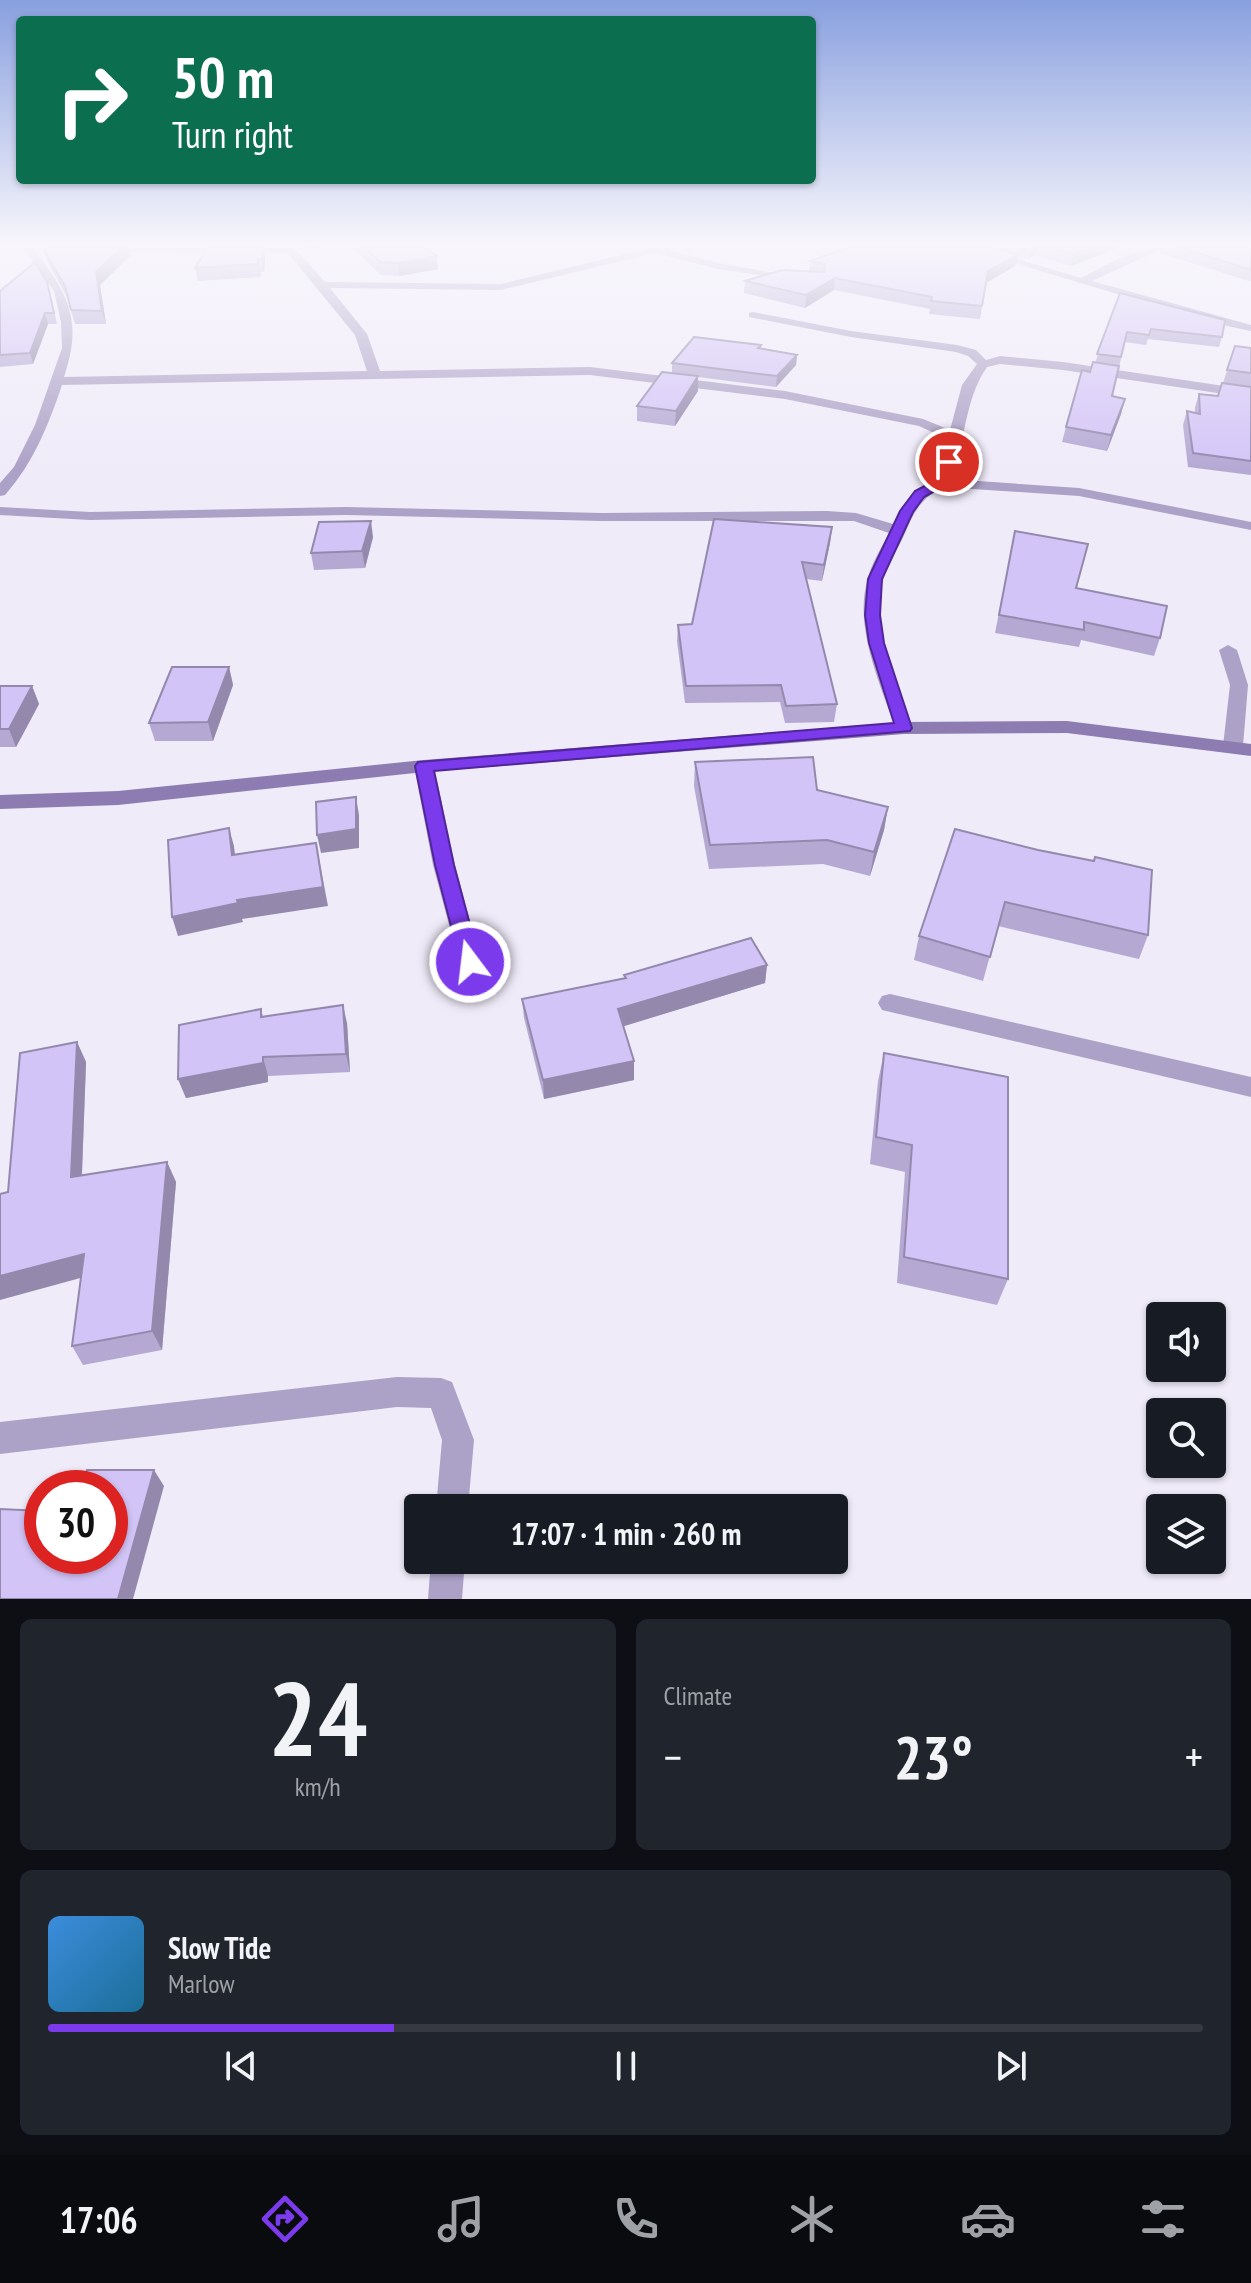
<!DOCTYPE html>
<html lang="en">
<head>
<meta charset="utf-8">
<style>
  :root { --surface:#171b24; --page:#20242c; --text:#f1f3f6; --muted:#9ea1a6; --line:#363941; --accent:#7c3aed }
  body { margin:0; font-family:"PT Sans Narrow",sans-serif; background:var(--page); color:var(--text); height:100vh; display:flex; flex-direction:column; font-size:30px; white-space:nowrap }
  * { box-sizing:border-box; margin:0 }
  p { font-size:26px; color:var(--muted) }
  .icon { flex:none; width:44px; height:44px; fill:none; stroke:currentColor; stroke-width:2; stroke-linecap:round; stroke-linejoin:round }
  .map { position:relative; height:1599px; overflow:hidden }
  .sheet { display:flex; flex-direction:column; gap:20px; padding:20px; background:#0d0f14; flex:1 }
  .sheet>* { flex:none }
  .hud { position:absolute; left:16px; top:16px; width:800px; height:168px; border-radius:8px; box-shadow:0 2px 6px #0004; background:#0b6e4f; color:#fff; overflow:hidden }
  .buttons { position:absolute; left:1146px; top:1302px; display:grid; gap:16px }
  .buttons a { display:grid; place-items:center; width:80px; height:80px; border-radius:8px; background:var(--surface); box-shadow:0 2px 6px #0004; font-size:40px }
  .speed { position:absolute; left:24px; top:1470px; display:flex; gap:16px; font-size:40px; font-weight:700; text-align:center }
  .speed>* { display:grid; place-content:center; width:104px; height:104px; border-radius:50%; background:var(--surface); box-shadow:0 2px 6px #0004; line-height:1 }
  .speed .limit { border:12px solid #d22; background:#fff; color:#111 }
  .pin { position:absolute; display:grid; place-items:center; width:68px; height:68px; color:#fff; margin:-34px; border:4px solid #fff; border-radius:50%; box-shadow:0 2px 8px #0007 }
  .me { position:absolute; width:88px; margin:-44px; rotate:345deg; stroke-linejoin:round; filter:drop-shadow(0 0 6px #0008) }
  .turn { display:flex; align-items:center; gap:28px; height:168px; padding:0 24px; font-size:36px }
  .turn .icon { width:104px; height:104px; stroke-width:2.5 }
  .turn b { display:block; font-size:56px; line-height:68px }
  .big { font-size:60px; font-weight:700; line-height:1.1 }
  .sheet .tile { flex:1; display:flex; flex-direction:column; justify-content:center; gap:12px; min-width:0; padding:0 28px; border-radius:12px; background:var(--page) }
  .sheet .dial { align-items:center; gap:0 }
  .dial b { font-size:104px; line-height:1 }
  .song { display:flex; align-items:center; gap:24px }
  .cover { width:96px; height:96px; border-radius:12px; background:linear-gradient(135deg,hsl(210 70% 55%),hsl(200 70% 35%)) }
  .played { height:8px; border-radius:4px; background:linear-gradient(90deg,var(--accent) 30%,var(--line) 30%) }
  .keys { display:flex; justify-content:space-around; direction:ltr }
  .heat { display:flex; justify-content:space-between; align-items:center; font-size:44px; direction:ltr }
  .sheet .tiles { flex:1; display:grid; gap:20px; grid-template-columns:1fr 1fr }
  .tile:last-child { grid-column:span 2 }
  .trip { position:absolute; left:404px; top:1494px; width:444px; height:80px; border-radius:8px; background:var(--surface); box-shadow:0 2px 6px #0004; font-weight:700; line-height:80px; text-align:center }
  .menu { display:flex; height:128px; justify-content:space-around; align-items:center; background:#090b0e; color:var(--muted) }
  .menu .icon { width:56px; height:56px }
  .menu .current { color:var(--accent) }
  .menu b { font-size:36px; color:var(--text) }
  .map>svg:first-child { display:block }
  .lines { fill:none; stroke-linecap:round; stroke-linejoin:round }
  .street { fill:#aca1c6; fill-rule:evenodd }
  .secondary { fill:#8c7cb1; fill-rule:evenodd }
  .wall { fill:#b5a9d4 }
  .shaded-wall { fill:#9489ad }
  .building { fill:#d3c4f7; stroke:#9489ad; stroke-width:2 }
  .route { fill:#7c3aed; stroke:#51269a; stroke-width:2 }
</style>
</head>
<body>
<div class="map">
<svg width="1251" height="1599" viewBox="0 0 1251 1599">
  <rect width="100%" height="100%" fill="#efebf9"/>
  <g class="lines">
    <g class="street">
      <path d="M22 246H32C67 294 84 317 64 377L367 371 355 335 288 253 99 252 103 247 293 246 325 282 501 284 657 246H675L667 250 718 263 798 277 793 280 718 269 655 253 501 290 330 288 367 334 380 371 590 367 785 391 923 419 950 430 962 385 977 364 968 356 956 352 851 337 749 317V313L753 312 851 331 957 345 976 350 986 360 1000 356 1063 362 1251 390V398L1063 370 1000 364 987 367C963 402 967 442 949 479L1079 488 1251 522V530L1079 496 942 487C920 500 914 512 905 533 899 547 889 562 884 577 869 626 898 683 913 728L904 734 895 728C880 682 853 626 868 578 872 562 882 547 889 533L854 521H602L346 515 90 520 0 515V507L90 512 346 507 602 513 827 511 856 513 893 524 915 491 934 480 947 439 919 426 785 399 590 375 62 385C48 426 34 462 5 495L0 496V483L14 467 35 425 62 348 61 322 54 291Z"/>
      <path d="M958 246H974L1081 278C1108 264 1137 246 1168 246L1092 281 1251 325V331L1213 323Z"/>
      <path d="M1228 645 1237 650 1248 685 1243 746 1233 752 1223 746 1230 685 1219 650Z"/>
      <path d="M424 760 434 766 455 865 481 962 478 968 470 971 462 968 459 962 433 865 414 766Z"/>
      <path d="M890 994 1251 1077V1097L882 1010 878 1003 882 996Z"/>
      <path d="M397 1377 441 1378 452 1382 474 1440 468 1508H436L442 1440 431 1408 397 1407 0 1454V1422Z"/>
      <path d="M431 1560H465L462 1599H428Z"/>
    </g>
    <path class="secondary" d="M1067 721 1251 744V756L1067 733 904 734 424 772 118 805 0 809V795L118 791 424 760 904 722Z"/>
  </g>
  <g class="wall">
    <path d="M350 246H423L438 269 399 276 381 275Z"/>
    <path d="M853 246H1117V248L1071 266 1035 255 1028 259 1017 256 1015 266 986 283 980 319 929 314 930 309 834 290 805 308 744 293 745 281 809 271 810 261Z"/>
    <path d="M1162 246H1251V281H1249L1160 253Z"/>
    <path d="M44 250 131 255 100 285 106 324H75L67 297 48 263Z"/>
    <path d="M265 256 264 272H261V277L198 281 195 268Z"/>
    <path d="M0 291 50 292 57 324H48L33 364 0 367Z"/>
    <path d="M1120 293 1222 337 1219 347 1148 339 1146 345 1125 342 1112 396 1125 399 1121 414 1107 451 1062 442 1066 427 1095 363Z"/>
    <path d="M761 345 760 349 797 355 796 365 776 387 698 377V391L675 426 637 421V406L672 373V363Z"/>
    <path d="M1235 346 1251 348V387L1223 383Z"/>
    <path d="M1251 387V475L1188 467 1183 425 1187 411 1195 413V407L1199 394 1218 396Z"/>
    <path d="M832 527 830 543 822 581 806 579 837 704 834 722 785 723 780 702 685 703 677 641 678 625 692 624Z"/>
    <path d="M1015 531 1076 588 1160 638 1154 656 1081 640 1079 647 995 633Z"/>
    <path d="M373 537 365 568 314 570 311 553Z"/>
    <path d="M229 667 233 685 213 741H155L149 723Z"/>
    <path d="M0 686H32L39 704 16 747H0Z"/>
    <path d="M695 762 888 807 884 830 870 876 823 864 709 869 694 786Z"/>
    <path d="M1038 850 1093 861 1095 857 1148 935 1139 959 998 926 983 981 914 960 919 936Z"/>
    <path d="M767 965 765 983 623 1026 634 1061V1080L544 1099 524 1018 522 999 624 978V975Z"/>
    <path d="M261 1009 263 1016 347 1023 350 1072 268 1076V1082L186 1098 178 1079Z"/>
    <path d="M77 1042 86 1062 82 1175 167 1162 176 1182 162 1350 83 1365 72 1346 81 1278Z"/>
    <path d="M884 1053 1008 1279 997 1305 897 1283 905 1172 870 1164 878 1081Z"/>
  </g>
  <g class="shaded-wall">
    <path d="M124 246H129L131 255 100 285 106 324 102 311 96 272Z"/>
    <path d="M263 246 265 256 264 272 262 259Z"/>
    <path d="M307 246H327L308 249Z"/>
    <path d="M1033 246H1037L1035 255 1028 259 1031 248Z"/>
    <path d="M1095 246H1117V248L1071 266 1073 254Z"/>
    <path d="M1018 255 1015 266 986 283 988 271Z"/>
    <path d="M437 256 438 269 399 276 398 263Z"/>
    <path d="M835 278 834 290 805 308 806 295Z"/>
    <path d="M45 313 48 324 33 364 30 353Z"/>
    <path d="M797 355 796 365 776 387 777 376Z"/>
    <path d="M698 376V391L675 426 676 411Z"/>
    <path d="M1125 399 1121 414 1107 451 1111 435Z"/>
    <path d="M371 521 373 537 365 568 362 551Z"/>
    <path d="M832 527 830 543 822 581 824 565Z"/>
    <path d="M229 667 233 685 213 741 208 722Z"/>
    <path d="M32 686 39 704 16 747 9 729Z"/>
    <path d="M356 797 359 815V848L321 853 317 835Z"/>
    <path d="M888 807 884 830 870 876 874 852Z"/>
    <path d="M229 828 234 846 237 874 232 855Z"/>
    <path d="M316 843 328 906 242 919 243 922 178 936 172 917 237 900Z"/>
    <path d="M767 965 765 983 618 1028V1009Z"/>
    <path d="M343 1005 347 1023 350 1072 346 1054Z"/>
    <path d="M77 1042 86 1062 81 1197 71 1177Z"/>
    <path d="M263 1057 268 1076V1082L186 1098 178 1079Z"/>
    <path d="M634 1061V1080L544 1099 543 1080Z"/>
    <path d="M167 1162 176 1182 162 1350 152 1331Z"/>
    <path d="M84 1254 95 1274 0 1300V1276Z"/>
    <path d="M154 1470 164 1486 133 1599H118Z"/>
  </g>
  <g class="building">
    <path d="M54 246H124L96 272 102 311 71 310 65 286 44 250 48 247Z"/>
    <path d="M209 246H263L262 259H258V264L195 268Z"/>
    <path d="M363 246H423L437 256 398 263 380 262Z"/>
    <path d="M853 246H989L1018 255 988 271 982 306 931 301 932 297 835 278 806 295 745 281 782 270 824 272 825 264 810 261Z"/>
    <path d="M1047 246H1095L1073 254Z"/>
    <path d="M1176 246H1251V270Z"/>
    <path d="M35 262 47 282 54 313H45L30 353 0 355V291Z"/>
    <path d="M1120 293 1225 320 1222 337 1151 329 1149 335 1127 332 1121 357 1097 354Z"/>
    <path d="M694 337 761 345 758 348 797 355 777 376 672 363Z"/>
    <path d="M1235 346 1251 348V373L1227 370Z"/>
    <path d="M1093 362 1119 366 1112 396 1125 399 1111 435 1066 427 1082 370 1090 372Z"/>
    <path d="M662 372 698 376 676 411 637 406Z"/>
    <path d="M1222 383 1251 387V461L1193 453 1187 411 1200 414 1199 394 1218 396Z"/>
    <path d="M714 519 832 527 824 565 802 562 837 704 786 706 781 685 686 686 678 625 692 624Z"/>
    <path d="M371 521 362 551 311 553 319 522Z"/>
    <path d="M1015 531 1088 544 1076 588 1167 606 1160 638 1084 622V630L999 615Z"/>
    <path d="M172 667H229L208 722 149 723Z"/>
    <path d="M0 686H32L9 729H0Z"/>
    <path d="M813 757 817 790 888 807 874 852 827 840 710 845 695 762Z"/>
    <path d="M356 797V829L317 835 316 802Z"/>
    <path d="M229 828 232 855 316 843 323 887 237 900 238 903 172 917 168 840Z"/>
    <path d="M955 829 1038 850 1094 861 1095 857 1152 870 1148 935 1005 902 990 957 919 936Z"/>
    <path d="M751 938 767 965 618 1009 634 1061 543 1080 522 999 626 978 624 975Z"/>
    <path d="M343 1005 346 1054 263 1057V1063L178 1079 179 1025 261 1009V1017Z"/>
    <path d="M77 1042 71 1177 167 1162 152 1331 72 1346 84 1254 0 1276V1194L8 1192 20 1053Z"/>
    <path d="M884 1053 1008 1077V1279L904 1257 912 1145 876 1137Z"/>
    <path d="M87 1470H154L118 1599H0V1509L42 1511V1556H110V1488H81Z"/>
  </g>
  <linearGradient id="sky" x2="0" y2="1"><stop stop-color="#89a0df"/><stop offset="0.52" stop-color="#f8f6fc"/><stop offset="1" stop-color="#f8f6fc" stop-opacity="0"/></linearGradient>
  <rect width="1251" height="470" fill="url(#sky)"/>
  <path class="route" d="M944 460 955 462 944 486 924 497 913 512 882 579 880 615 884 643 912 728 910 731 434 771 454 865 480 962 477 968H462L435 865 415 766 418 762 894 723 869 643 865 615 868 579 900 511 915 491 934 481Z"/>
</svg>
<div class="buttons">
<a><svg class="icon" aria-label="sound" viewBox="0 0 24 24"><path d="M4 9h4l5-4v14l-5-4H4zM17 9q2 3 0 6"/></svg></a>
<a><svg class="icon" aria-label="search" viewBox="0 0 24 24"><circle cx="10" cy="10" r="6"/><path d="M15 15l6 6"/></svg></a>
<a><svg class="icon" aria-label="layers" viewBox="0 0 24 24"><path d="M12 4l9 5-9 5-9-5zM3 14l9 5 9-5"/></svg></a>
</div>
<div class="speed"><div class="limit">30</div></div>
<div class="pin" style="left:949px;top:462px;background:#d93025"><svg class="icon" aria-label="arrive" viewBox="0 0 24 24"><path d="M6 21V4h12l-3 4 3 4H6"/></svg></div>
<svg class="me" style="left:470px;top:962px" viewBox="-20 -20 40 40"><circle r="17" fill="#7c3aed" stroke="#fff" stroke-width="3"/><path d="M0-11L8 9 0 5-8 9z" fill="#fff"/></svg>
<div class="trip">17:07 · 1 min · 260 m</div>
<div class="hud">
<div class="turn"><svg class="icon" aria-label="right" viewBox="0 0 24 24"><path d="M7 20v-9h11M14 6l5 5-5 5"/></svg><div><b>50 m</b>Turn right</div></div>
</div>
</div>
<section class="sheet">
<div class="tiles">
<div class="tile dial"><b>24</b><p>km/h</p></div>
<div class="tile"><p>Climate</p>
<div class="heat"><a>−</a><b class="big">23°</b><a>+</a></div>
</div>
<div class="tile">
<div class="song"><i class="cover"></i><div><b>Slow Tide</b><p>Marlow</p></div></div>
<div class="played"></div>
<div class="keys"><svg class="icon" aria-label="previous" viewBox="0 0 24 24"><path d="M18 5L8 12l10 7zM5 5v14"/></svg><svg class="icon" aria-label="pause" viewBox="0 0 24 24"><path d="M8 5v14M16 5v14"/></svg><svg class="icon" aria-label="next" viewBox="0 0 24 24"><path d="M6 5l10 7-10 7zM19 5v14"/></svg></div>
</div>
</div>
</section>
<nav class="menu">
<b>17:06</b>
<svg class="icon current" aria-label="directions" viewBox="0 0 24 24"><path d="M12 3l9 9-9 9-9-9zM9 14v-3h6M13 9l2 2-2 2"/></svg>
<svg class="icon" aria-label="music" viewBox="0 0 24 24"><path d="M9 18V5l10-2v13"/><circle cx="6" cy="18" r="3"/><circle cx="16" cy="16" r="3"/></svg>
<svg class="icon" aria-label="phone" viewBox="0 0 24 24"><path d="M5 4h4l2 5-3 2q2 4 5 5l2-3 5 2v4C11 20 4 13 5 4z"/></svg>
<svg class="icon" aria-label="climate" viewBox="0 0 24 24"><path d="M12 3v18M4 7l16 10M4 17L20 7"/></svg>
<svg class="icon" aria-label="car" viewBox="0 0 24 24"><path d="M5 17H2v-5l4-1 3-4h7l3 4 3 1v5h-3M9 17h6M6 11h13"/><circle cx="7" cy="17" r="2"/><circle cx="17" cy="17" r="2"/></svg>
<svg class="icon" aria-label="filters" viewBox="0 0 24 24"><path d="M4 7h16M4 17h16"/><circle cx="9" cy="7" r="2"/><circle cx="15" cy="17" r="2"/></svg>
</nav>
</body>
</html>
